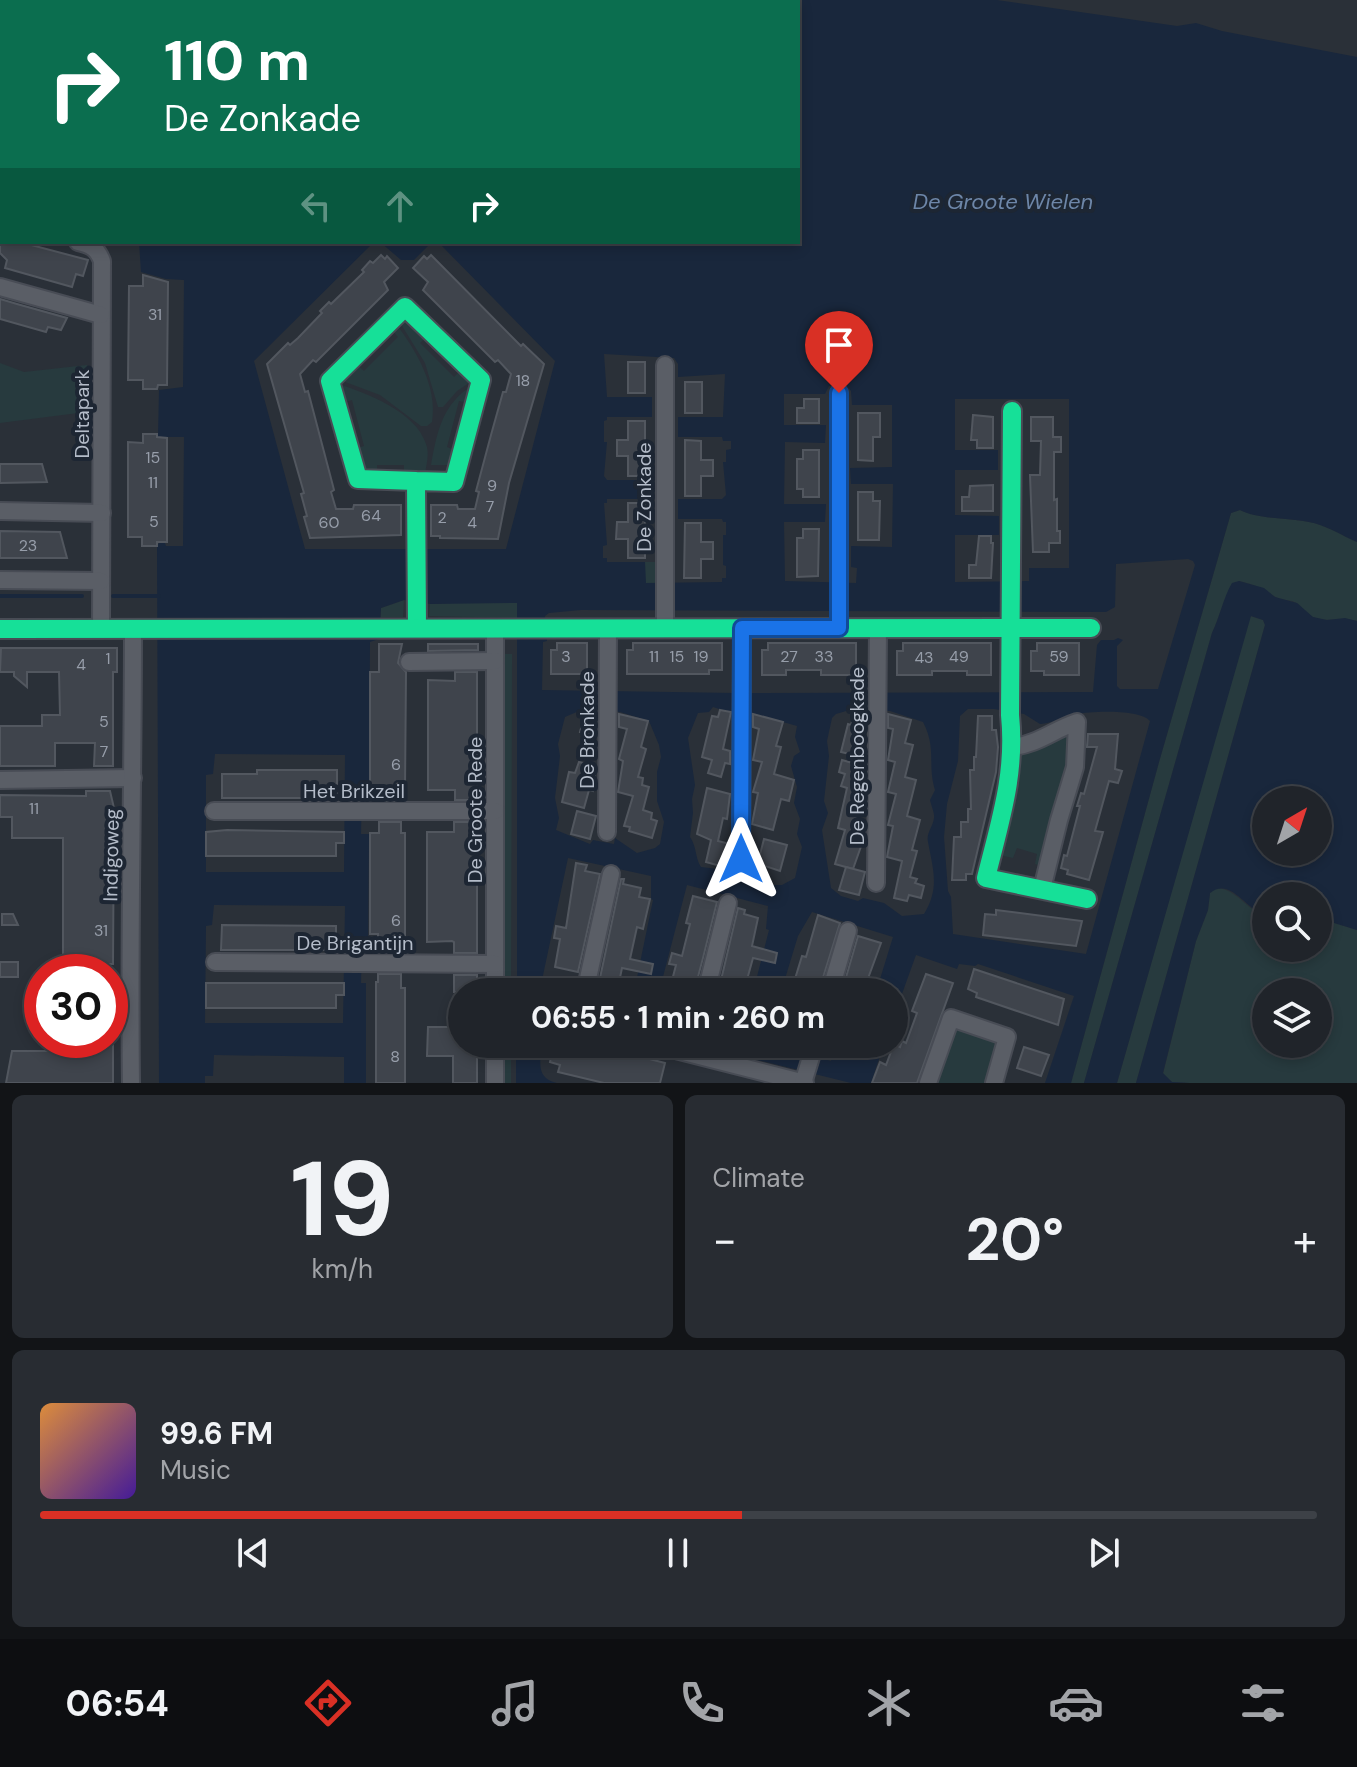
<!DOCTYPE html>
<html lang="en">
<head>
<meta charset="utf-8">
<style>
  :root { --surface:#20242a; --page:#282c32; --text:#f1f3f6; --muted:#a2a4a8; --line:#3d4147; --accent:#d93025 }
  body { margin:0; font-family:"DM Sans",sans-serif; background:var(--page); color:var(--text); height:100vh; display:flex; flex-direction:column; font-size:30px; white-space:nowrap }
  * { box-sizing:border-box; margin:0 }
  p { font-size:26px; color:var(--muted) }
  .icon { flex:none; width:44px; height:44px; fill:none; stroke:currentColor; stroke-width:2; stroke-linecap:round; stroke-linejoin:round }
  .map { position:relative; height:1083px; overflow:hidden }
  .details { display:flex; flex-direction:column; gap:12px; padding:12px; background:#121417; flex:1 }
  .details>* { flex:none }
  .guide { position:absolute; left:0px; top:0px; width:800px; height:244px; box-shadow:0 4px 12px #0003,0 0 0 2px var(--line); background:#0b6e4f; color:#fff; overflow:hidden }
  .needle { width:52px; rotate:39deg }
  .buttons { position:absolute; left:1252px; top:786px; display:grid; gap:16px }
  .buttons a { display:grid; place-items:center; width:80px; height:80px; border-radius:50%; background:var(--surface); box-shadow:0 4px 12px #0003,0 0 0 2px var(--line); font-size:40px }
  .speed { position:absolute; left:24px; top:954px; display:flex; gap:16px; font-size:40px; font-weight:700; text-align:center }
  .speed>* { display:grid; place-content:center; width:104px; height:104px; border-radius:50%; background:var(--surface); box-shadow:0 4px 12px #0003,0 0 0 2px var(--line); line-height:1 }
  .speed .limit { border:12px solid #d22; background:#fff; color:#111 }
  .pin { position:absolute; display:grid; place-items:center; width:68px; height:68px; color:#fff; margin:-82px -34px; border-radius:50% 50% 50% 0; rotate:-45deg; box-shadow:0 0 8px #0007 }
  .pin .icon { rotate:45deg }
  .me { position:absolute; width:88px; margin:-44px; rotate:0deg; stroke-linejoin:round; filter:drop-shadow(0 0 6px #0008) }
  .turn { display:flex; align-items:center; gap:28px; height:168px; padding:0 32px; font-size:36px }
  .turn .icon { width:104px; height:104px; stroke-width:2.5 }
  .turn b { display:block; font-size:56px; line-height:68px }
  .lanes { display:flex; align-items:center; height:76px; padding:0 32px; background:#0003; justify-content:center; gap:40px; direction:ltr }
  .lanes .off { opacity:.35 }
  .big { font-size:60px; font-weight:700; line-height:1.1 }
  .details .widget { flex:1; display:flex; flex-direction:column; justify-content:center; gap:12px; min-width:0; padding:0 28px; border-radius:12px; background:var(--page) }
  .details .dial { align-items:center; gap:0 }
  .dial b { font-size:104px; line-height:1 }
  .song { display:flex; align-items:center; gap:24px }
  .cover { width:96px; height:96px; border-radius:12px; background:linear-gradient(135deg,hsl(30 70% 55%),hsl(260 70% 35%)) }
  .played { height:8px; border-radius:4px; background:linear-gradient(90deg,var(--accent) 55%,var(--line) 55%) }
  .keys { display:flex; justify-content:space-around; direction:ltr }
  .heat { display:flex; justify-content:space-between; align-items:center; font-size:44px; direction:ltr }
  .details .tiles { flex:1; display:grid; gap:12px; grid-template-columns:1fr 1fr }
  .widget:last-child { grid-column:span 2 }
  .trip { position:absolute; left:448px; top:978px; width:460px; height:80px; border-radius:40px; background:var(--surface); box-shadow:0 4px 12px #0003,0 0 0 2px var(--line); font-weight:700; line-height:80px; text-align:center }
  .tabs { display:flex; height:128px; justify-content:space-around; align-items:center; background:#0d0e11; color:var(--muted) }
  .tabs .icon { width:56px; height:56px }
  .tabs .active { color:var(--accent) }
  .tabs b { font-size:36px; color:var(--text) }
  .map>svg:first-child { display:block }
  .green { fill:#273a3e; fill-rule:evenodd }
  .water { fill:#19273c; fill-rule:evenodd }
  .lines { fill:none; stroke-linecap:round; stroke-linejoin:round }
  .stream { stroke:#19273c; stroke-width:4 }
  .building { fill:#3f444c; stroke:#52575f; stroke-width:2 }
  .street-casing { stroke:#484c55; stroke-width:20 }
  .fast-casing { stroke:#484c55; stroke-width:22 }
  .street { stroke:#5a5e66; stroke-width:16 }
  .fast { stroke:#16e098; stroke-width:18 }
  .route-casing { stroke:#114b97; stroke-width:20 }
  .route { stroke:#1a73e8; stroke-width:14 }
  .labels { text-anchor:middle; stroke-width:8; stroke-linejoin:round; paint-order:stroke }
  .number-label { font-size:16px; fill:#979eaa }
  .street-label { font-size:20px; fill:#b4bcc9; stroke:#1d2633 }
  .water-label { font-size:22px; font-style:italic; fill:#6d86a8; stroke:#1d2633 }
</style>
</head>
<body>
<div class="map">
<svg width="1357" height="1083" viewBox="0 0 1357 1083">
  <rect width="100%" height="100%" fill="#2a3038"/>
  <g class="green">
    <path d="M403 319 427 336 420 343 454 377 461 370 472 381 457 391 443 407H438L425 363 399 321Z"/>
    <path d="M396 324C416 350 438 387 432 422L427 426H421L380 395 340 380 356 364 364 371 398 337 391 329Z"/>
    <path d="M0 363 24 372 87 365 86 412 0 423Z"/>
    <path d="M338 384C367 393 416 412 426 444 430 454 426 465 425 475H404V465H377V475H370L354 449 364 446 352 400 342 403Z"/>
    <path d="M473 385 469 403 459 401 447 447 456 451 452 465H431C437 432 442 404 473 385Z"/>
    <path d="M1240 510C1258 519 1289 518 1309 522 1324 524 1343 536 1357 542V621C1342 617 1327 623 1313 617 1306 614 1304 609 1298 604 1292 599 1281 601 1274 596 1262 589 1254 584 1239 581 1223 595 1221 614 1212 633L1084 1083H1071L1159 762 1231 513Z"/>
    <rect x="645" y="562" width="12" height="21"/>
    <path d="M404 600 403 617H381V608Z"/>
    <path d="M501 601 517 602 518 618 429 616 430 604Z"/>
    <path d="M1250 616 1263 620 1265 625 1136 1083H1117Z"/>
    <path d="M502 654H512L511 992H501Z"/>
    <path d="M1065 730C1066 737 1069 742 1070 748 1075 772 1050 839 1043 866L1035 864 1037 854 1017 848 1013 858 999 855 1018 752Z"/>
    <path d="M1216 888C1238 889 1246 911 1266 915V948H1318V918L1357 930V1083H1189L1172 1082 1163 1074 1196 941 1208 910 1210 893ZM1266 992H1318V1044H1266Z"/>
    <path d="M956 1013 1015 1032 1001 1083H930Z"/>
    <rect x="501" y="1047" width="10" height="36"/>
  </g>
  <g class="water">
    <path d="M0 0H997L1177 26 1196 23 1222 31 1357 57V542C1343 536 1324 524 1309 522 1290 518 1256 519 1240 510L1231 513 1159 762 1071 1083H1045L1074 996 978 964 975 966 959 964 957 969 916 955 894 1016V992H876L893 937 812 912 798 936 781 992H753L769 930 766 929 768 906 687 885 659 992H629L631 987H635L653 900 651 899V876L568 858 542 980 564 986 563 992H517V603L430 604 404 600 381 608 379 639 370 642 369 788H362L361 834H369L368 943H362L361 983H366V1083H344V1057L214 1055 213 1076H205V1083H159L157 546 159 543H165L166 546H183L184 437H158L159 390 183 387 184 280 166 279 141 272 139 242H374L254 361 305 549H506L555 361 438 242H798V2H2V198ZM604 354 674 358 678 364V377L725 374 723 417H678V437H722L723 441H731V449L726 450V462H723L726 495 722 499H678V519H722L723 522H726V535H723V565L726 566V578H722V582L646 583 645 562H607V558H603V546L607 545 604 503H607V499H652V480H607L604 476 607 442H604V421L607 420V417H652V397H607ZM846 385 851 391 852 405H892V467L850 468 851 484H893L892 547 851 546V567L857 568 856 583 785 581 784 522H825L826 504H784L785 442 825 443 826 425H784V394H825L829 386ZM955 399H1069V568H1029V581L955 582V535H999V516L955 515V470H998V450H955ZM1188 559 1193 561 1195 565 1158 689H1120L1117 686V646L1123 640 1118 638 1114 640H1101L1097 645 1093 692 736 693 542 690 543 642 547 641 545 616 549 613 581 610 1106 612 1115 607 1116 564ZM713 707 731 713H751L797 726 795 737 800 752 794 756 791 766 797 787 794 803 800 819 797 834 802 847 795 878 782 885H771L752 873 701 867C695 858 697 847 690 837L693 813 692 799 695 785 688 738 698 713 709 712ZM586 708 620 712 649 721 659 745 661 757 657 772V801L664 822 660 844 655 848 637 853 615 838 614 844 593 840 590 844 556 830 559 818 555 798 560 756 558 744 565 717ZM853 709 890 711 923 722C937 749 927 764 935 790L930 800C931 805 935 814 934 818 933 827 926 833 928 842 933 869 940 888 924 914L902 916 884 903 863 898 858 901 841 896 831 888 822 830 828 813 824 801 829 756 827 741 832 718 836 714ZM968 709H994L1024 714 1040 724C1052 723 1064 717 1076 714 1092 711 1140 709 1150 721L1086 954 953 934 951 897 948 891 944 837 947 804 958 761 960 716ZM215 754 345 755 344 872H206V775L213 774ZM214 905 345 906 343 1023H205L206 926 212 925Z"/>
    <path d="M380 242H432L414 260H401Z"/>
    <path d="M1239 581 1264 588 1275 597 1297 603 1313 617 1327 620 1345 618 1357 621V930L1318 918V896H1266V915C1247 912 1231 876 1210 893L1208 910 1196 941 1163 1073 1172 1082 1189 1083H1136L1265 625 1263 620 1251 616 1117 1083H1084L1212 633C1220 617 1223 598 1232 583ZM1266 800H1318V852H1266Z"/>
    <path d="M516 1044H542C540 1063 536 1078 557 1083H516Z"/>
    <path d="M693 1044H776L831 1061 835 1050 857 1057 861 1044H884L871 1083H851Z"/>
  </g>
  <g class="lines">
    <g class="stream">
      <path d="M0 596H82"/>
      <path d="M113 596H159"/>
    </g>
  </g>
  <g class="building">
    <path d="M0 242H20L88 260 83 276 76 274 72 287 5 268 7 260 0 253Z"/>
    <path d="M381 255 385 259 387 256 398 268 384 282 388 290 316 362 313 360 300 374 305 392 308 391 333 486 334 490 331 492 336 509H353L354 505H401V535L310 538 304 517 307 516 301 494 304 493 267 364 288 343 290 345 298 338 322 313 320 311 329 302 331 304 364 272 362 270 370 261 373 263Z"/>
    <path d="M431 255 521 346 523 344 544 364 509 483 498 539 440 538V536H431V505H457L458 509H475L479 492 476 491 491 435 503 392H506L511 374 498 360 495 362 423 290 428 282 413 268 424 256 427 259Z"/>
    <path d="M143 275 168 282 167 385H158L157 389H143V380H128L129 286H143Z"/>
    <path d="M0 299 17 304 67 318 61 330 48 327 46 332 0 319Z"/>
    <rect x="628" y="362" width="17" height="31"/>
    <rect x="685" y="382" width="17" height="31"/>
    <path d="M804 399H819V423H797V408H804Z"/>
    <path d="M858 413H880V437H873V461L858 460Z"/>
    <path d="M973 415 993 417V448H977V440H971Z"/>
    <path d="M1031 417H1053V437H1061V452H1054V500L1057 499V531H1060V543H1049V552H1033L1030 475H1040L1041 441H1031Z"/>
    <path d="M628 421H645V476H628V456H617V440H628Z"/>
    <path d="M143 434H157V437L167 438V542H157V546H142V537H128V442L143 443Z"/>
    <path d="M685 440 701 441V460H713V476H701V496H685Z"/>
    <path d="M803 450H819V497H803V489H797V459H803Z"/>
    <path d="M0 464H42L47 482 0 483Z"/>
    <path d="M993 485V511H962V497H969L970 486Z"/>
    <path d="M858 492H873V501H880L879 540H858Z"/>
    <path d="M628 503H645V558H628V539H616L617 522H628Z"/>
    <path d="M685 523H701V542H713V559H701V578H684Z"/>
    <path d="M803 529H819L818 576 797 577V538H803Z"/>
    <path d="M0 531 60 532 67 558H0Z"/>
    <path d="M979 536H991V543H993L991 578H969V565H976Z"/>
    <path d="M557 643H587V674H551V650H557Z"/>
    <path d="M633 643H722V670H709V674H627V650H633Z"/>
    <path d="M768 643H856V675H821V670H786V675H762V650H768Z"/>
    <path d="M903 643H991V675H967V671H932V675H897V651H903Z"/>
    <path d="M1037 643H1079V675H1044V671H1031V651H1037Z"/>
    <path d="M379 644H402L398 663 406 672 405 788H401V799H379V788H370V672H379Z"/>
    <path d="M428 644H478V650L428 651Z"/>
    <path d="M1 648H117V672H113V766H94L95 743H55V766H0V726H42V715H60L59 672H27V687L14 676V672H0Z"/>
    <path d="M455 672H477V800H455V790H428V680L455 681Z"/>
    <path d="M586 709 597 712 592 736 580 732Z"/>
    <path d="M720 710 731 712 723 749 730 751V764L725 763 721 777 708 773 712 760 702 757 712 716 718 717Z"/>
    <path d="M855 710 866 713V718L854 755 841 752 848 724 851 725Z"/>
    <path d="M619 714 648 721 641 747 646 749 638 777 643 778 642 785 649 787 643 810 652 813 651 819 657 821 652 838 629 831 630 827 624 826 633 796 618 792 623 761 619 759 627 729 619 727Z"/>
    <path d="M753 714 783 722 776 746 781 747 774 774 794 780 789 801 781 799 773 830 752 824 758 793 753 792 762 762 753 760 759 729 753 727Z"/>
    <path d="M888 714 911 720 905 743 913 745 905 777 916 780 907 816 920 820 912 850 917 851 910 877 917 879 915 883 924 886 921 898 909 895 907 901 894 898 902 861 887 857 893 826 888 825 896 794 888 792 895 762 888 760 893 729 888 728Z"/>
    <path d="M978 716H992V730H996L998 747 996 772 972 874H966V880H952L954 837H961V822H968V809H971L970 770H974V757H976Z"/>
    <path d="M1088 734H1118L1115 769 1122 771 1118 783 1109 781 1095 831 1103 832 1089 880 1067 874 1068 870 1061 868 1064 855 1067 856 1080 806H1077L1081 793 1084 794 1097 747H1087Z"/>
    <path d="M842 760 866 767V778L855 820 865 823V835L853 869 835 864 845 830 838 828 847 788 841 786 845 774 839 772Z"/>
    <path d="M579 762 596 766 593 791 589 790 584 808 562 802 569 772 575 773Z"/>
    <path d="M257 770H337V798H222V774H257Z"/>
    <path d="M707 788 730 794 727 819 723 818 718 841 730 844 724 867 706 862 711 840 697 834Z"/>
    <path d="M86 791H110L114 808 113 964H63V838H12V817H0V795L86 796Z"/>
    <path d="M577 811 596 816 590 839 571 834Z"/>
    <path d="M379 822H401V833H405V943H401V952H378V934H370V833H379Z"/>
    <path d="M454 822H477V953H454V942L452 941 427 942V832H454Z"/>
    <path d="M227 830 344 832V843H336V856H206V832Z"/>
    <path d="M764 839 787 845 780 871 762 865 760 873 749 870 752 860 758 862Z"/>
    <path d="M576 863 587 865 585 871 600 874 578 972 555 967 560 939 554 938 556 926 566 928Z"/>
    <path d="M846 867 865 872 859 895 839 890Z"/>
    <path d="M621 879H624L623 884 641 888 639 897 650 899 643 929 637 927 630 959 653 964 651 974 622 968 617 992H597Z"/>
    <path d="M693 896 717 902 703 958 694 992H669L676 965 669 964 672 953 682 956 690 924 686 923Z"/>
    <path d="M738 908 745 910 744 914 758 918 752 946 777 953 775 963 753 958 745 987 721 980Z"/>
    <path d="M996 910 1082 921 1076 946 983 935 985 914 996 915Z"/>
    <path d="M2 914H13L18 925H2Z"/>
    <path d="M818 915 840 923 821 984 817 992H791L802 956 806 957Z"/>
    <path d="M222 925 336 926V950H221Z"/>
    <path d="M858 936 881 943 863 992H845L842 991Z"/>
    <rect x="0" y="962" width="18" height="15"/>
    <path d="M974 969 1064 999 1058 1025 976 997 977 993 968 989Z"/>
    <path d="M378 974H401V988H405V1083H376V982H378Z"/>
    <path d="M926 974 953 983 917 1083H872L880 1062 886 1065 894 1044 900 1047 902 1041 906 1043 917 1013 912 1011Z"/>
    <rect x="454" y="975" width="23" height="17"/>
    <path d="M206 983H344V995H336V1008H206Z"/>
    <path d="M428 1027H462V1044H477V1083H453V1056H427Z"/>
    <path d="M113 1040V1083H6L12 1051H63V1042Z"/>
    <path d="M554 1044H591L665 1063 660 1083H604L558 1072 560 1065 550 1062Z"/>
    <path d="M1024 1047 1049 1055 1041 1076 1017 1068Z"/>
  </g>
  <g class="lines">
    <defs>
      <g id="street">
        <path d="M0 221 2 222"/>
        <path d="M78 242C91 245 97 248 102 261L101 629"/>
        <path d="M0 287 101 315"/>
        <path d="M0 511 102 513"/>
        <path d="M0 580 101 581"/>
        <path d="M495 628V992"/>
        <path d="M665 628V365"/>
        <path d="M839 628V393"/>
        <path d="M409 662 495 661"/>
        <path d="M1013 747C1038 744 1053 730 1077 722L1075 767 1059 820 1042 889"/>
        <path d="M0 780 133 778"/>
        <path d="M214 811H495"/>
        <path d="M607 832 608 628"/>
        <path d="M741 859 742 628"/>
        <path d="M876 883 878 628"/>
        <path d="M215 962 495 964"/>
        <path d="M585 992 611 874"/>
        <path d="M706 992 728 903"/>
        <path d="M830 992 848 931"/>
        <path d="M495 1044V1083"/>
        <path d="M652 1044 805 1083"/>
        <path d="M131 1083C129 931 133 780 133 628"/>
        <path d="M803 1083 815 1044"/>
        <path d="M928 1083 951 1018 1007 1037 994 1083"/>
      </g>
      <g id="fast">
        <path d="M1012 411 1010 715C1016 774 1000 821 986 878L1087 899"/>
        <path d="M416 481 358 479 330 381 405 307 481 380 454 482 416 481 417 628"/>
        <path d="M0 629 1091 628"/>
      </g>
    </defs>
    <use href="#street" class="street-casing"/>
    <use href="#fast" class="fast-casing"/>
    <use href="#street" class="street"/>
    <use href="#fast" class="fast"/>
  </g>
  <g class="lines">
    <defs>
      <path id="route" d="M741 859 742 628H839V393"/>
    </defs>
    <use href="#route" class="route-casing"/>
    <use href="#route" class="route"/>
  </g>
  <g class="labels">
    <g class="number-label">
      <text x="155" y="320">31</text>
      <text x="523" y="386">18</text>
      <text x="153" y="463">15</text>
      <text x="153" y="488">11</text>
      <text x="492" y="491">9</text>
      <text x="490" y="512">7</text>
      <text x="371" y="521">64</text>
      <text x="442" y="523">2</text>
      <text x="154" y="527">5</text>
      <text x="329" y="528">60</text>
      <text x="472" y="528">4</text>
      <text x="28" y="551">23</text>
      <text x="566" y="662">3</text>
      <text x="654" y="662">11</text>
      <text x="677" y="662">15</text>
      <text x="701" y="662">19</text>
      <text x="789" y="662">27</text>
      <text x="824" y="662">33</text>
      <text x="959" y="662">49</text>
      <text x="1059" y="662">59</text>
      <text x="924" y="663">43</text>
      <text x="108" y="664">1</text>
      <text x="81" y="670">4</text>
      <text x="104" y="727">5</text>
      <text x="104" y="757">7</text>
      <text x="396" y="770">6</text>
      <text x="34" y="814">11</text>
      <text x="396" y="926">6</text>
      <text x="101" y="936">31</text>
      <text x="395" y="1062">8</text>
    </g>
    <g class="street-label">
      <text transform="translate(82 414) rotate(-90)" y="7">Deltapark</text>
      <text transform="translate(644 497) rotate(-90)" y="7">De Zonkade</text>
      <text transform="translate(587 730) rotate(-90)" y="7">De Bronkade</text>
      <text transform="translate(857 756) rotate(-90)" y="7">De Regenboogkade</text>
      <text x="354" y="798">Het Brikzeil</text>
      <text transform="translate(475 810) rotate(-90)" y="7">De Groote Rede</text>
      <text transform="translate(111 855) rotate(-89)" y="7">Indigoweg</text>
      <text x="355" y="950">De Brigantijn</text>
    </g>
    <g class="water-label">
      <text x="1003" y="209">De Groote Wielen</text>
    </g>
  </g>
</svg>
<div class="buttons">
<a><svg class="needle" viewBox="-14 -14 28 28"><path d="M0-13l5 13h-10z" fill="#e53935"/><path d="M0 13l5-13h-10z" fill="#a2a4a8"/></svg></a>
<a><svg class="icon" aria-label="search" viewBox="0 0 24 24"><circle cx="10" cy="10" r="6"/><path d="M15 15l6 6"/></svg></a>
<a><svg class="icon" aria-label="layers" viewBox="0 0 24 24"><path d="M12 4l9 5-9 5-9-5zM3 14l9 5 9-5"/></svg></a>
</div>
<div class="speed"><div class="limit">30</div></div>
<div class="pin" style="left:839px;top:393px;background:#d93025"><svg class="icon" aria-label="arrive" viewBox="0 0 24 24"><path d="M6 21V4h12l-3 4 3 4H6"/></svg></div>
<svg class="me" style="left:741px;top:859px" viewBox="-20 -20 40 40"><path d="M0-17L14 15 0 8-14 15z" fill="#1a73e8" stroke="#fff" stroke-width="4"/></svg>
<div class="trip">06:55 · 1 min · 260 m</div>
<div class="guide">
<div class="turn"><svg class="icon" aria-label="right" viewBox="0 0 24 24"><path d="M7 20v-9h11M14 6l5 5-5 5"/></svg><div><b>110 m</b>De Zonkade</div></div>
<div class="lanes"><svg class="icon off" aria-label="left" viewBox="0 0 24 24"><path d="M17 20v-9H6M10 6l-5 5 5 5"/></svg><svg class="icon off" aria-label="ahead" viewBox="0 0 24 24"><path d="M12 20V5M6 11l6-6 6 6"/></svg><svg class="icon" aria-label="right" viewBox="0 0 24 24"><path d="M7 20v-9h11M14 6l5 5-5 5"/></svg></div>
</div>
</div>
<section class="details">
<div class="tiles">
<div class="widget dial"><b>19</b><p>km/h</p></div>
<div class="widget"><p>Climate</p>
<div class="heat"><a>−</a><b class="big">20°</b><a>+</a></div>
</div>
<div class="widget">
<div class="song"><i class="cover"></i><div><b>99.6 FM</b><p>Music</p></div></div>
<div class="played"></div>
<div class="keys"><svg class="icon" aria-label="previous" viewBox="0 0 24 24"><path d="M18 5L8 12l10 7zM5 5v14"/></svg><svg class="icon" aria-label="pause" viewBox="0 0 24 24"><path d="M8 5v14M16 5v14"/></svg><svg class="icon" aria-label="next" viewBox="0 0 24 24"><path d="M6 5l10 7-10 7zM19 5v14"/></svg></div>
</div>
</div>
</section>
<nav class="tabs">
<b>06:54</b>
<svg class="icon active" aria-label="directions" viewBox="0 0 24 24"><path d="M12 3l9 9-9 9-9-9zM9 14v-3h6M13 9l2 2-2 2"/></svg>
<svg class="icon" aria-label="music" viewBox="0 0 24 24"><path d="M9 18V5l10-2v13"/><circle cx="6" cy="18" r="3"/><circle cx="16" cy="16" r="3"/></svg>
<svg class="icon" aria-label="phone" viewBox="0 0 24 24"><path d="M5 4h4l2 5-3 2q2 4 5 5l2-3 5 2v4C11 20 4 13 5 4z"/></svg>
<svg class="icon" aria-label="climate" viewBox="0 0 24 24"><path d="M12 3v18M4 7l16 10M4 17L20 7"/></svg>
<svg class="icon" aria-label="car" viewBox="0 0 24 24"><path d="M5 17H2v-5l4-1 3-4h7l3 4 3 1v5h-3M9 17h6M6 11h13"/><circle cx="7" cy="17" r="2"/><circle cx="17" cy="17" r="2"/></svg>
<svg class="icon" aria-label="filters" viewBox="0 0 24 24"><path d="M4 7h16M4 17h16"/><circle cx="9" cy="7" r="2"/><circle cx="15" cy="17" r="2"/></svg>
</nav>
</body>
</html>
